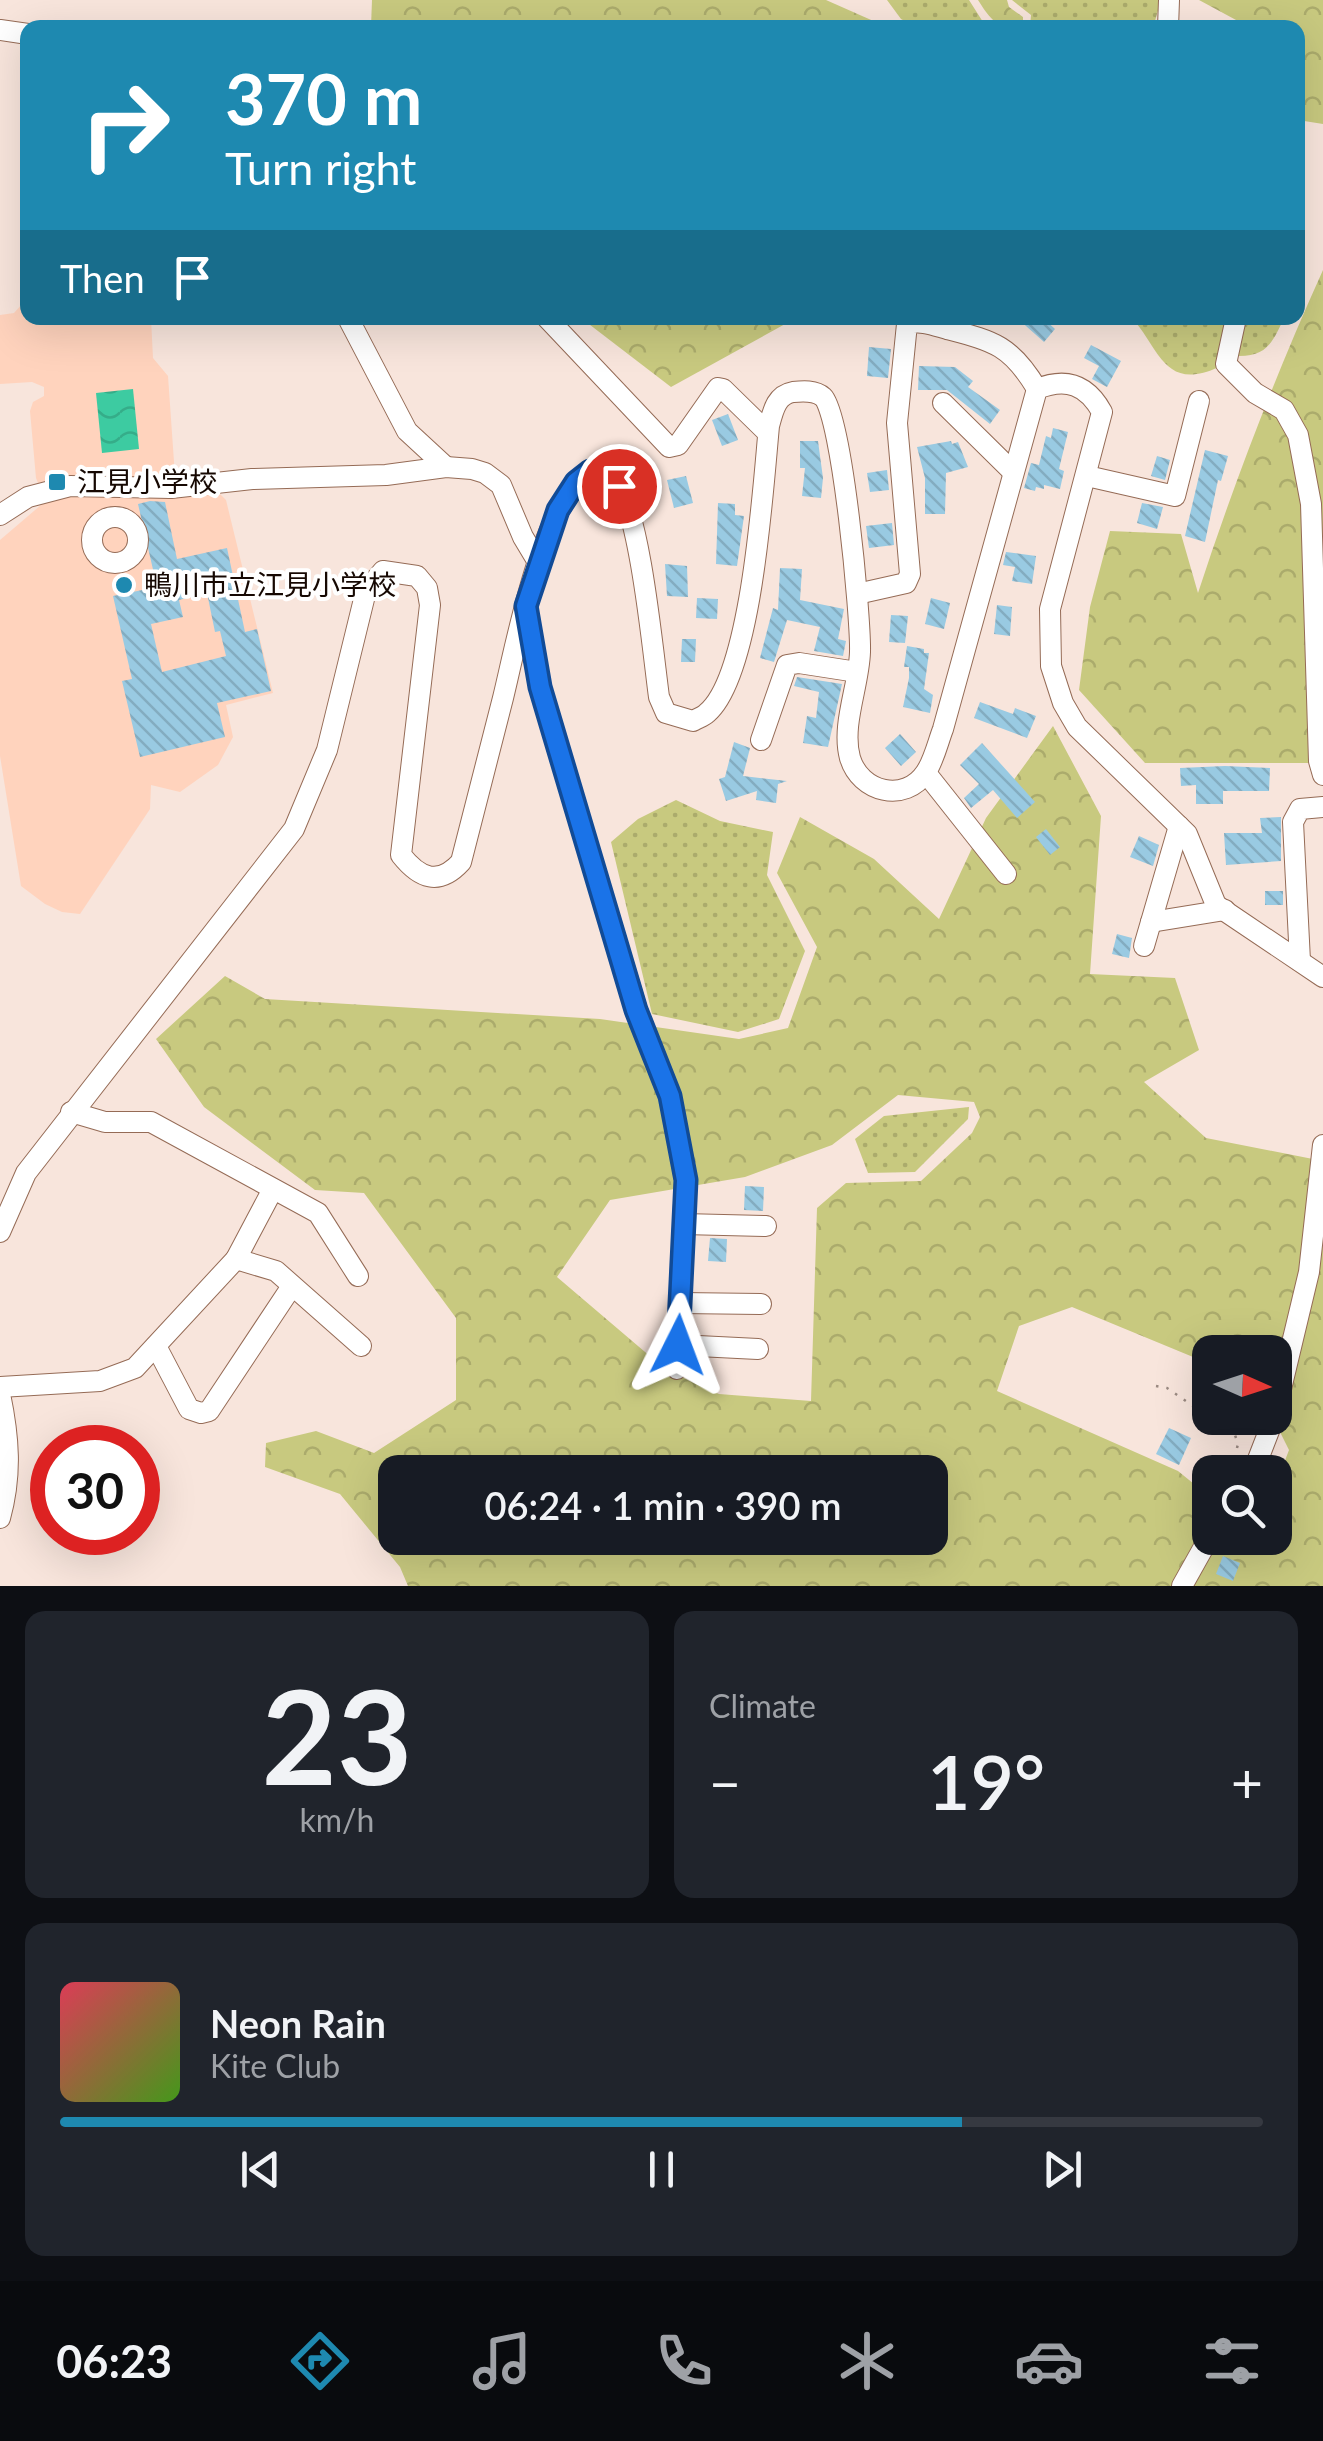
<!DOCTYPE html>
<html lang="en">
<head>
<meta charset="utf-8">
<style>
  :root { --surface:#171b24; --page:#20242c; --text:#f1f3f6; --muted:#9ea1a6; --line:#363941; --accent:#1e89b0 }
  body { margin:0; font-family:Lato,"Noto Sans JP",sans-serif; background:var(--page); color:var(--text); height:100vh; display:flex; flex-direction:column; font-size:38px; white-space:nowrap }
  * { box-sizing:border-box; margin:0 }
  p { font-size:32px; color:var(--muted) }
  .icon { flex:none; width:55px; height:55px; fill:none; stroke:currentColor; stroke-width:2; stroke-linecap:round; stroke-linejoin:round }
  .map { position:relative; height:1586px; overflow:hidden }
  .details { display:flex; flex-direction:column; gap:25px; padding:25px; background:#0d0f14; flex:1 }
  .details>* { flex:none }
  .hud { position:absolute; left:20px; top:20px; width:1285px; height:305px; border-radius:20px; box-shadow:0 10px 40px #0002; background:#1e89b0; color:#fff; overflow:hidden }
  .needle { width:65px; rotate:93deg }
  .controls { position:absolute; left:1192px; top:1335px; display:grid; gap:20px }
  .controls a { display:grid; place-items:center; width:100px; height:100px; border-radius:20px; background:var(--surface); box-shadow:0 10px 40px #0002; font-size:50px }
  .speed { position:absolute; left:30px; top:1425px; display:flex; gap:20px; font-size:50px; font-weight:700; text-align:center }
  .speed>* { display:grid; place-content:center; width:130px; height:130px; border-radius:50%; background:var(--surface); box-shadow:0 10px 40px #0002; line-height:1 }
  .speed .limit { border:15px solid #d22; background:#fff; color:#111 }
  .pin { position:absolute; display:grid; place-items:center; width:85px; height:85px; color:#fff; margin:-42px; border:5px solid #fff; border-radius:50%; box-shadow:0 2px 10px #0007 }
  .me { position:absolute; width:110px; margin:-55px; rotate:3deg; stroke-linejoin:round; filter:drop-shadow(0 0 8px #0008) }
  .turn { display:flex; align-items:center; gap:35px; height:210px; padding:0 40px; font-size:45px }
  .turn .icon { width:130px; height:130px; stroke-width:2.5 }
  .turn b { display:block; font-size:70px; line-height:85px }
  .then { display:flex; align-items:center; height:95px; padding:0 40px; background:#0003; gap:20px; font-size:38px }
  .big { font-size:75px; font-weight:600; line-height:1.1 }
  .details .widget { flex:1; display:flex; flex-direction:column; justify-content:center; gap:15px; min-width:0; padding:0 35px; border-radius:20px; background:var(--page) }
  .details .dial { align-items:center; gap:0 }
  .dial b { font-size:130px; line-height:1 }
  .song { display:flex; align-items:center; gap:30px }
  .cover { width:120px; height:120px; border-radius:15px; background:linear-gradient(135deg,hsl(350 70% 55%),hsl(100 70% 35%)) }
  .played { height:10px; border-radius:5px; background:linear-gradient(90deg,var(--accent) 75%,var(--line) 75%) }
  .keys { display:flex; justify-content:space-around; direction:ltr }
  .heat { display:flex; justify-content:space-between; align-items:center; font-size:55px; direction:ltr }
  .details .tiles { flex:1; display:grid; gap:25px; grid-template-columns:1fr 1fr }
  .widget:last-child { grid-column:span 2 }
  .trip { position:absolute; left:378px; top:1455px; width:570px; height:100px; border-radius:20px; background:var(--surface); box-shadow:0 10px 40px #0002; font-weight:600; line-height:100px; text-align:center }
  .menu { display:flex; height:160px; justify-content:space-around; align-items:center; background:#090b0e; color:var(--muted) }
  .menu .icon { width:70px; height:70px }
  .menu .selected { color:var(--accent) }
  .menu b { font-size:45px; color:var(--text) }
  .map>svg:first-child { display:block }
  .built { fill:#ffd3bd }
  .grass { fill:url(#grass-dots) }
  .forest { fill:url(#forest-crowns); fill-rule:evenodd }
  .water { fill:url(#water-waves) }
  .building { fill:url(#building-back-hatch); fill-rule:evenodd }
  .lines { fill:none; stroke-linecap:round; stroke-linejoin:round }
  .minor-casing { stroke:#956b56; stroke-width:22 }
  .path { stroke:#9b8a82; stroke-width:2.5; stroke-dasharray:2.5 8; stroke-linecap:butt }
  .minor { stroke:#fff; stroke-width:20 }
  .route-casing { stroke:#114b97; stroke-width:25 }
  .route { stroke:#1a73e8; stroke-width:18 }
  .poi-dot { fill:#1e89b0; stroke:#fff; stroke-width:4 }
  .labels { text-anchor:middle; stroke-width:8; stroke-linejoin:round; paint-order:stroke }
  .poi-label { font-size:28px; fill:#160802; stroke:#fff; text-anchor:start }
</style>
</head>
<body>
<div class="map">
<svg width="1323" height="1586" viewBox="0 0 1323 1586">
  <defs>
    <pattern id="grass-dots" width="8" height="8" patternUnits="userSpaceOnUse" patternTransform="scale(2.5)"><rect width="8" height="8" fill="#c8c97f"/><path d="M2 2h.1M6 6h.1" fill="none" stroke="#abab6c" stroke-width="1.8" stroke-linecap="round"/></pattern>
    <pattern id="forest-crowns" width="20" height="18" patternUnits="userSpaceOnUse" patternTransform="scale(2.5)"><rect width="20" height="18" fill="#c8c97f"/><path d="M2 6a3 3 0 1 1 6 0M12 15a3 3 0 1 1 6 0" fill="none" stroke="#abab6c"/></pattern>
    <pattern id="water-waves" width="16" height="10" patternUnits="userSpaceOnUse" patternTransform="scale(2.5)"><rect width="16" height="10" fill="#3dcba1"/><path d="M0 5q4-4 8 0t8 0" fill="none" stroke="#35ad89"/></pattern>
    <pattern id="building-back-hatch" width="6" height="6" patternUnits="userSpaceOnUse" patternTransform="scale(2.5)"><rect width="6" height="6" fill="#99cae2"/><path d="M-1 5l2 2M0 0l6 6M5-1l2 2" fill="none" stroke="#83acc0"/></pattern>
  </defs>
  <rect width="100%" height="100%" fill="#f8e5dc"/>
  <path class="built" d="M27 269 28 318H151L153 358 168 376 175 476 182 493 218 492 226 500 273 693 226 705 233 737 218 765 180 792 151 785 150 809 80 914 62 912 45 904 21 886 0 756V540L48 499 70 494 68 475 38 483 36 478 30 411 33 402 44 396V387L32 382 0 384V315L14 313 23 303Z"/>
  <g class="grass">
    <path d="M887 0H969L983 22 992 27H916L901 19Z"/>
    <path d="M1012 0H1161L1153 28 1030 27 1031 15Z"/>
    <path d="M1132 318H1227L1219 367C1164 392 1160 349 1132 318Z"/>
    <path d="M1246 318H1284C1273 341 1268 356 1239 356L1236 341Z"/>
    <path d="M676 800 720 821 773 832 767 875 805 951 779 1019 738 1032 652 1014 611 842 638 819Z"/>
    <path d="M969 1107 968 1119 915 1172 868 1173 855 1139 884 1116Z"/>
  </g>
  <g class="forest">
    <path d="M372 0H826L887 27H371Z"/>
    <path d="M978 0H1007L1009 7 1023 17V25C999 32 990 19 978 0Z"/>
    <path d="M1199 0H1323V124L1298 120V28L1249 27Z"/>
    <path d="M1323 270V763H1145L1079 690 1090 607 1110 531 1181 534 1198 593C1234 483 1275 376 1323 270Z"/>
    <path d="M581 318H796L671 387Z"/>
    <path d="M1053 726 1101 816 1090 974 1175 978 1199 1050 1144 1082 1206 1138 1323 1161V1586H408L400 1567 340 1494 265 1467 266 1443 316 1431 374 1453 456 1400V1318L364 1193 315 1190 204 1107 156 1039 225 976 265 999 600 1019 739 1039 788 1028 817 947 777 873 800 817 874 859 939 919 986 818ZM898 1095 974 1102 980 1117 972 1133 921 1181 846 1183 817 1208 811 1401 719 1394 665 1369 557 1277 610 1200 745 1177 832 1145ZM1072 1307 1210 1364V1352H1275L1273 1418 1289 1450 1275 1487V1538H1210V1497L1178 1471 997 1391 1019 1326ZM395 1472H930V1538H395Z"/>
  </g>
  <path class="water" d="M133 389 139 449 102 453 96 393Z"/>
  <g class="building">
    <path d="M1017 318H1043L1055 329 1044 342Z"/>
    <path d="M1091 345 1121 361 1107 387 1092 379 1099 366 1084 358Z"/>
    <path d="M869 347 891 349 888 378 867 376Z"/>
    <path d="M919 366 955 367 973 381 968 387 1000 410 990 424 947 390H918Z"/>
    <path d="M728 414 738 440 722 446 712 420Z"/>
    <path d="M1053 428 1068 432 1059 469 1064 471 1060 489 1044 485V489L1036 487 1035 491 1024 488 1031 463 1039 465 1046 436 1051 438Z"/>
    <path d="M800 441H818L823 478 821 498 802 496 805 468H800Z"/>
    <path d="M951 441 952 444 958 442 968 467 946 473 945 514H925V478L917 447Z"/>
    <path d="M1205 450 1228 456 1221 481 1218 480 1205 542 1185 536Z"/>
    <path d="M1157 456 1170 460 1165 480 1151 476Z"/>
    <path d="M887 470 889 490 870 492 867 473Z"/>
    <path d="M686 476 693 503 674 508 667 480Z"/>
    <path d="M150 501 165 502 177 559 227 548 245 632 257 629 271 691 217 703 225 737 140 757 122 681 132 679 113 596 157 587 138 504ZM207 593 215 632 220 631 226 656 162 672 151 624 183 617 179 600Z"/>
    <path d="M718 503 735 504V515L744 516 737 566 716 564Z"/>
    <path d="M1142 503 1163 507 1157 529 1137 523Z"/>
    <path d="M892 523 894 545 869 548 866 526Z"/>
    <path d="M1006 552 1036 556 1032 584 1012 581 1015 567 1003 565Z"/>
    <path d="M665 564 687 566 688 597 667 596Z"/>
    <path d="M780 568 802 569 800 600 844 609 838 639 846 641 843 656 814 651 820 627 787 620 774 662 760 658 773 608 778 610Z"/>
    <path d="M697 598 718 599 717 619 696 618Z"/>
    <path d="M931 598 950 603 944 629 925 624Z"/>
    <path d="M997 605 1012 607 1010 636 994 634Z"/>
    <path d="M891 615 908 616 905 643 889 642Z"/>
    <path d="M682 639H696L695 662H681Z"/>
    <path d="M907 646 924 649V653H929L924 689 933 695 930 713 903 707 909 678V667H904Z"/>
    <path d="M797 677 842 684 828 747 803 743 807 716 816 718 819 692 794 686Z"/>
    <path d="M980 702 1013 714 1015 708 1036 716 1027 738 974 718Z"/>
    <path d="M900 734 916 752 901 766 885 748Z"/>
    <path d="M734 742 750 748 743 776 787 781 778 784 776 803 756 800 757 791 726 801 719 779 725 777Z"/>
    <path d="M982 743 1035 802 1017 818 993 790 971 808 964 798 979 784 960 765Z"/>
    <path d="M1225 766 1270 768 1269 791H1223V804H1196V785L1181 786 1180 768Z"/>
    <path d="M1281 817V861L1226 865 1224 833H1262L1260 818Z"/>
    <path d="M1046 829 1060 847 1050 855 1036 837Z"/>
    <path d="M1139 836 1159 845 1153 866 1130 857Z"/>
    <rect x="1265" y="891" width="18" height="14"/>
    <path d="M1117 934 1132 938 1129 958 1112 954Z"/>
    <path d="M745 1186 764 1187 763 1211 744 1210Z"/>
    <path d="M710 1238 727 1239 726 1262 708 1261Z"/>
    <path d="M1169 1428 1191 1438 1179 1465 1156 1454Z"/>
    <path d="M1223 1556 1240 1563 1233 1581 1216 1574Z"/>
  </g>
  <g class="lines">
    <defs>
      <g id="minor">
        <path d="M1168 28 1169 0"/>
        <path d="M0 30 28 34"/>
        <path d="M348 318 407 431 446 467"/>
        <path d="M547 318 669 447 678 445 718 388 723 389 768 433"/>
        <path d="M1236 318 1226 364 1255 393 1284 410 1298 435 1311 504 1319 761 1323 775"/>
        <path d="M943 403 1013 472"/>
        <path d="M1087 476 1175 496 1199 401"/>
        <path d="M0 515 28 497 70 486 171 488 252 479 386 475 446 467 472 469 485 473 501 485 523 537 538 562"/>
        <circle cx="115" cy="540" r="23"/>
        <path d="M857 594 906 583 910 574 897 423 907 324C921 320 933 325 947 329 993 341 1011 345 1037 389"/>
        <path d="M528 617 540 687 637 1010 670 1095 685 1180 677 1369"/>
        <path d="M761 740 787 665 799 663 857 672"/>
        <path d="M926 773 1006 874"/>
        <path d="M1151 922 1225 910"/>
        <path d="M1144 946 1179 826"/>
        <path d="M1300 961 1293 822 1300 809 1323 807"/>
        <path d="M71 1112 105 1122H151L318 1213 358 1276"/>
        <path d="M683 1224 766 1226"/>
        <path d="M0 1232 26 1173 294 829 327 750 366 591 383 571 417 576 427 588 430 605 401 855C420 879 439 886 461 862 475 808 489 753 503 698 518 637 540 509 590 471 602 473 609 474 617 484 640 513 653 653 659 697L666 713 693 721C698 718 703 717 707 713 752 675 763 487 769 426 773 411 776 395 793 392 803 391 815 390 823 397 842 414 861 618 860 652 859 686 841 725 850 758 860 792 905 804 926 772 934 760 938 742 943 729L1037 389C1067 377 1087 385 1102 412L1050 609 1051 666 1063 703 1077 727 1187 834 1216 905 1323 977"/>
        <path d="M236 1259 273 1189"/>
        <path d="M680 1303 761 1304"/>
        <path d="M678 1345 758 1349"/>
        <path d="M156 1346 189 1409 201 1413 209 1411 292 1286"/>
        <path d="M0 1387 100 1381 135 1368 236 1259 276 1271 361 1346"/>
        <path d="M0 1394C9 1437 12 1475 0 1518"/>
        <path d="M1275 1414 1309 1272 1323 1145"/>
        <path d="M1253 1472 1274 1418"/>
        <path d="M1182 1586 1210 1536"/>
      </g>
    </defs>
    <use href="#minor" class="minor-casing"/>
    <path class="path" d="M1156 1386 1167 1388 1235 1435 1238 1444 1231 1472"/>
    <use href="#minor" class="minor"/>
  </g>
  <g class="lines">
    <defs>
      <path id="route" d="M619 486 605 473 590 471 576 482 558 510 526 606 540 687 636 1010 670 1096 686 1180 678 1345"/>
    </defs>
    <use href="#route" class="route-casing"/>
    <use href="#route" class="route"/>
  </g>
  <g class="poi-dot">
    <rect x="47" y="472" width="20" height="20" rx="5"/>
    <circle cx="124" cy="585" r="10"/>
  </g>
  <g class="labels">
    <g class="poi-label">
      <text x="77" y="492">江見小学校</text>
      <text x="144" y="595">鴨川市立江見小学校</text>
    </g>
  </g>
</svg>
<div class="controls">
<a><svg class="needle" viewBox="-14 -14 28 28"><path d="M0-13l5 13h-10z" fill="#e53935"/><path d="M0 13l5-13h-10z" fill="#9ea1a6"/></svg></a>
<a><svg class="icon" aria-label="search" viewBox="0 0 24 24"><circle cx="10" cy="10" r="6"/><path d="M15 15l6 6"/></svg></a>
</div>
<div class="speed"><div class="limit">30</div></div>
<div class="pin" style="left:619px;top:486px;background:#d93025"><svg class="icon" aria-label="arrive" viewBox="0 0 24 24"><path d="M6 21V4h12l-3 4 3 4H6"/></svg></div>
<svg class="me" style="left:678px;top:1345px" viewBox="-20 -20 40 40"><path d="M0-17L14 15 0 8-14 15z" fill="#1a73e8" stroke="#fff" stroke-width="4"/></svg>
<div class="trip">06:24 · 1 min · 390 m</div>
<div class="hud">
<div class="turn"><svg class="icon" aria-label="right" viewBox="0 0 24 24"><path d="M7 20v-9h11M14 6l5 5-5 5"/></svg><div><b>370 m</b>Turn right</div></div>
<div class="then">Then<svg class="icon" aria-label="arrive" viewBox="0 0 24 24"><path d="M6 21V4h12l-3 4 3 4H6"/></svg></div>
</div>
</div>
<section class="details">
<div class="tiles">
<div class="widget dial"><b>23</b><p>km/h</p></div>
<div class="widget"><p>Climate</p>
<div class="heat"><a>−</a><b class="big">19°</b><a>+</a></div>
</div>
<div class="widget">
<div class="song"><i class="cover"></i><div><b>Neon Rain</b><p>Kite Club</p></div></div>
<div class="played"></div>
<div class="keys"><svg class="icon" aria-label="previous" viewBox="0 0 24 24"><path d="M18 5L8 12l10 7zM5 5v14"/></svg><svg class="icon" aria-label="pause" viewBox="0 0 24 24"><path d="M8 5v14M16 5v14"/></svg><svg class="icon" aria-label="next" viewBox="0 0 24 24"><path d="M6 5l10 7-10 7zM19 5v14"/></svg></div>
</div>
</div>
</section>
<nav class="menu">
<b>06:23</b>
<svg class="icon selected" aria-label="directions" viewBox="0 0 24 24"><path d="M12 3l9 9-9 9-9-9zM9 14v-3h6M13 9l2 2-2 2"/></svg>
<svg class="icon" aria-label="music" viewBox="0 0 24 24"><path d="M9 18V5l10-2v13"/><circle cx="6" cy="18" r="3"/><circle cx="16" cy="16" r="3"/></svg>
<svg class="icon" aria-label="phone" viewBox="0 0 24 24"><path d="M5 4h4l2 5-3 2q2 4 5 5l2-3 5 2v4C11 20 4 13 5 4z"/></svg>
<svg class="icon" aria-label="climate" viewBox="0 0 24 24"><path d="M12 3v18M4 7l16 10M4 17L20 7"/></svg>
<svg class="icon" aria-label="car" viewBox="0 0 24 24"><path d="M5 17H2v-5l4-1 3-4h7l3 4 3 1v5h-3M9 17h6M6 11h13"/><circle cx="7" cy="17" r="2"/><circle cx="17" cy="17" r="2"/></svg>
<svg class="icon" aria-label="filters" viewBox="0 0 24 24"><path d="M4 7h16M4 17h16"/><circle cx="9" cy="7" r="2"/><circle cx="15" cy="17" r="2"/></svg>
</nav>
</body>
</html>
